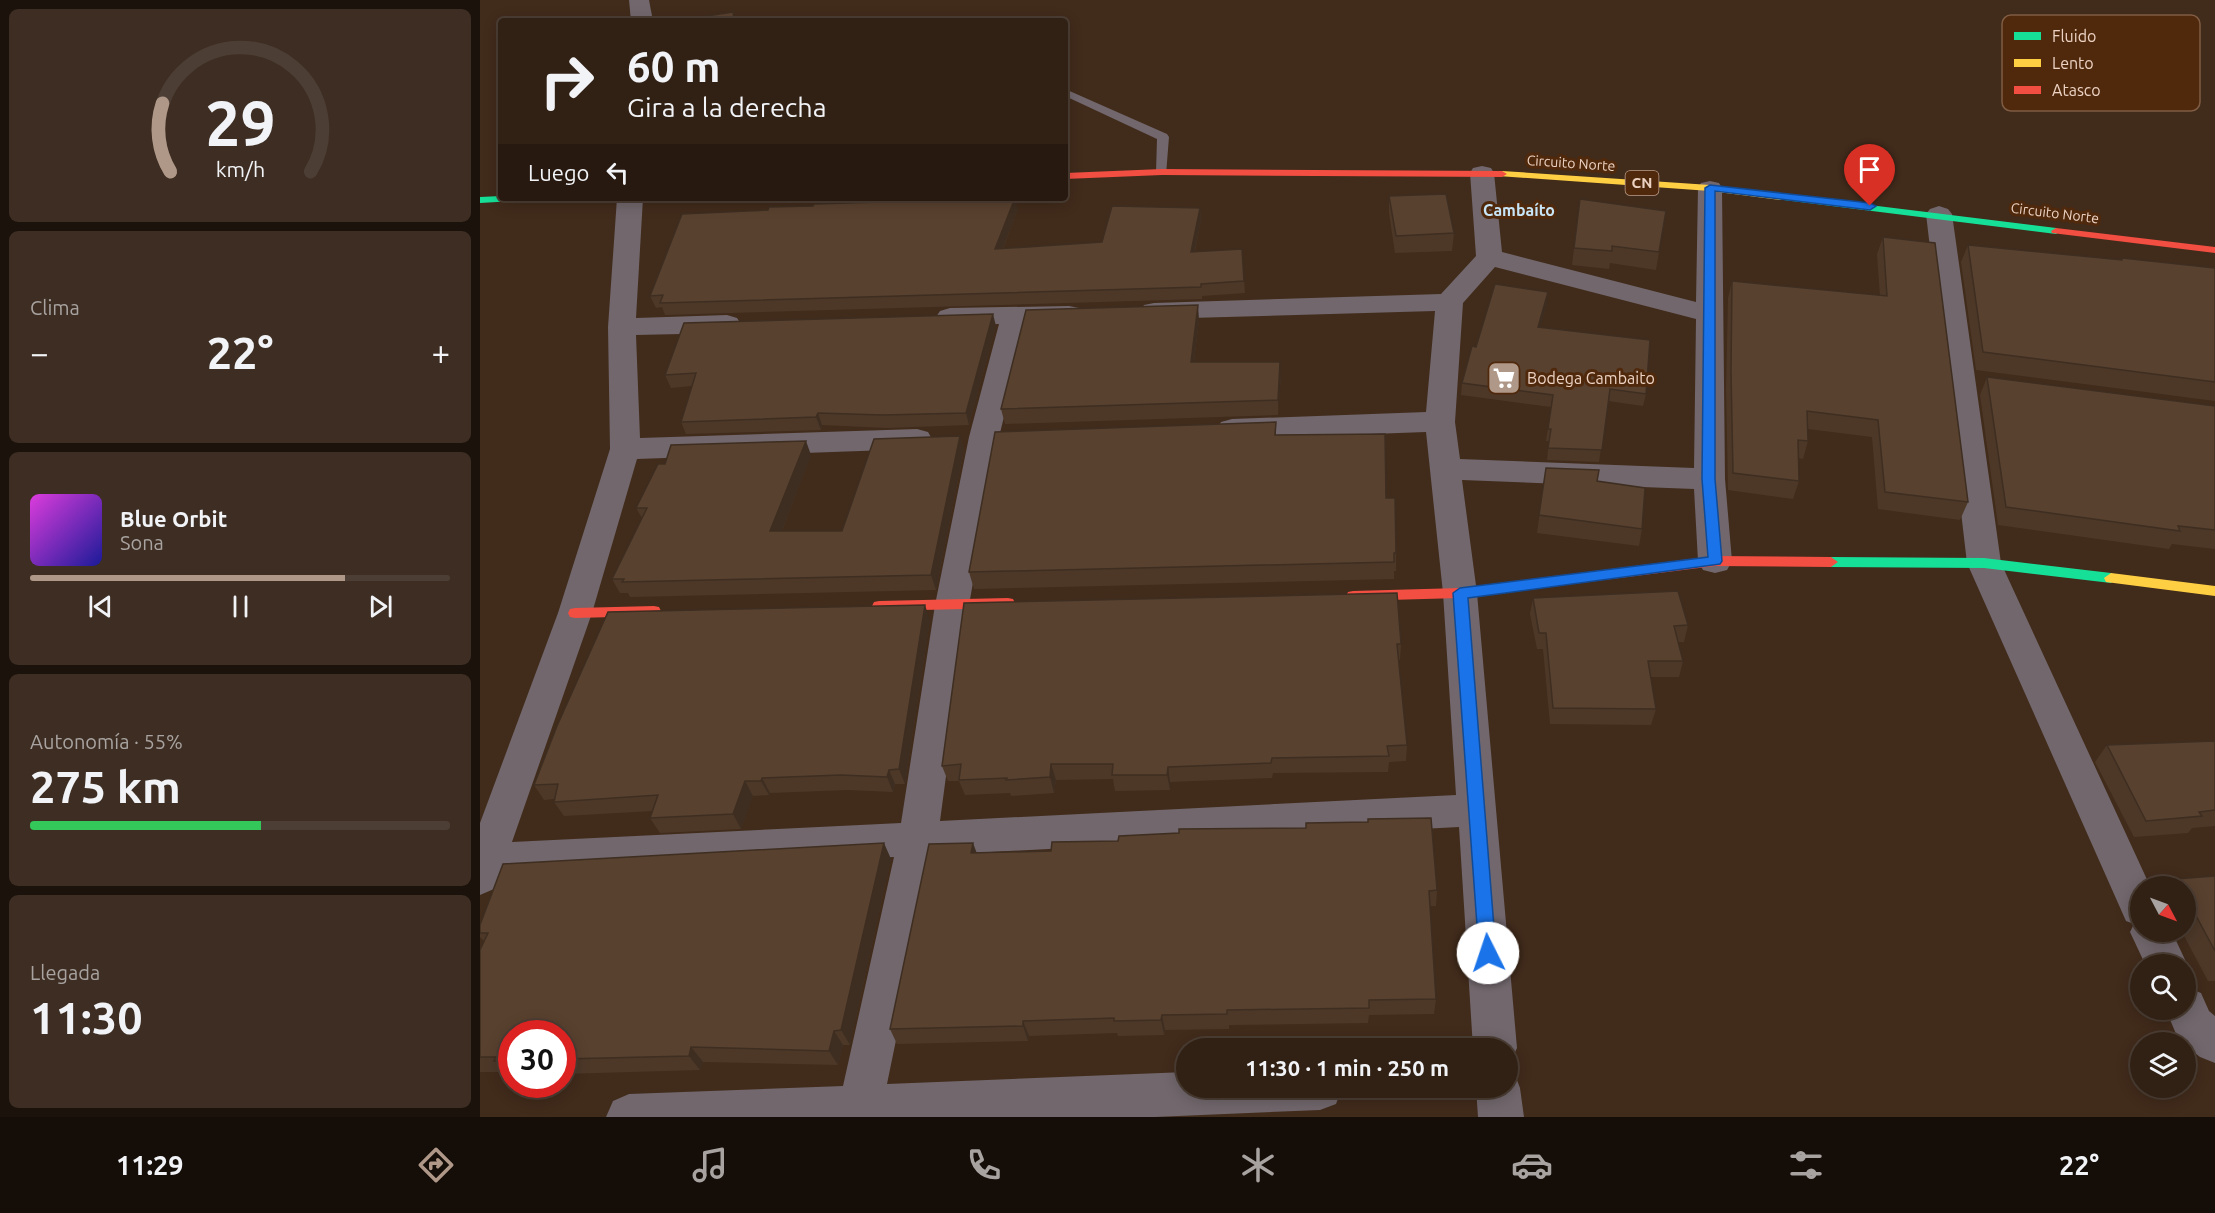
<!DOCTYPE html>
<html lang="es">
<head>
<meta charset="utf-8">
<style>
  :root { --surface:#312014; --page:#3d2d22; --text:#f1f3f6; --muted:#a8a3a0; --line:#4c3e34; --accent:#b09888 }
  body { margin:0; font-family:Ubuntu,sans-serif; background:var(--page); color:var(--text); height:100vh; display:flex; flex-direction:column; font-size:22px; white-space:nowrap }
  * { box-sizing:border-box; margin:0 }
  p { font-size:20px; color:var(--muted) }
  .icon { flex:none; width:33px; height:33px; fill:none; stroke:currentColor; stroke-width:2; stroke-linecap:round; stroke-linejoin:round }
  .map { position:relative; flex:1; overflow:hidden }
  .sheet { display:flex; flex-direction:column; gap:9px; padding:9px; background:#1b120b; width:480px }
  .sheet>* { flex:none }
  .hud { position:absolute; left:18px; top:18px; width:570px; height:183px; border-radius:6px; box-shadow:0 3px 15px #0003,0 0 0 2px var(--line); background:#312014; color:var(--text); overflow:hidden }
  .needle { width:39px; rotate:131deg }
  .buttons { position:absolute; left:1650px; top:876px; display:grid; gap:12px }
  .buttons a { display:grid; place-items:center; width:66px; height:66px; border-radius:50%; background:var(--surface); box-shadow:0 3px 15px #0003,0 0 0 2px var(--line); font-size:30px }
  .speed { position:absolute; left:18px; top:1020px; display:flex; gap:12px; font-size:30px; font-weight:700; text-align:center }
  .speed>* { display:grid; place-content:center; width:78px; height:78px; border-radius:50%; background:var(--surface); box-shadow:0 3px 15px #0003,0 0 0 2px var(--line); line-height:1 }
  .speed .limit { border:9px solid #d22; background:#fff; color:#111 }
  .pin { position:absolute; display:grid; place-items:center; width:51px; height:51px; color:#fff; margin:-62px -26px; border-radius:50% 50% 50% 0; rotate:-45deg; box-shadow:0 0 6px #0007 }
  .pin .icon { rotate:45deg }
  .me { position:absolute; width:66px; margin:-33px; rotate:356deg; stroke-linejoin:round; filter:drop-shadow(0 0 4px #0008) }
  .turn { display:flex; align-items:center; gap:21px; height:126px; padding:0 30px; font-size:27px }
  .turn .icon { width:78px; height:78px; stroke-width:2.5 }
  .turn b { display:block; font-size:42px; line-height:51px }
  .then { display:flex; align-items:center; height:57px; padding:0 30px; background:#0003; gap:12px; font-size:22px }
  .big { font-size:45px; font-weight:600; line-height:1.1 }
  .sheet .card { flex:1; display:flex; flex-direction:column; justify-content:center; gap:9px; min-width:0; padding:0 21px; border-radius:9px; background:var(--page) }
  .sheet .dial { align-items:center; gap:0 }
  .dial svg { height:156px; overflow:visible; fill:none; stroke:var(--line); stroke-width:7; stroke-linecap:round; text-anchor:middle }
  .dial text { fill:var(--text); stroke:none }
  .song { display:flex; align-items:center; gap:18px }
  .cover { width:72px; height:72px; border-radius:9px; background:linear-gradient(135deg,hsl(300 70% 55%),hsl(240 70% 35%)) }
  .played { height:6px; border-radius:3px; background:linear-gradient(90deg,var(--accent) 75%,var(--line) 75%) }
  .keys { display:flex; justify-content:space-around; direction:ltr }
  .heat { display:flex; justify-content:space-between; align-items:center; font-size:33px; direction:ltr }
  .charge { height:9px; border-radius:4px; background:linear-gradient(90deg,#34c759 55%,var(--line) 0) }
  .trip { position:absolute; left:696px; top:1038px; width:342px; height:60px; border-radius:30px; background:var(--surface); box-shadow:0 3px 15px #0003,0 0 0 2px var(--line); font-weight:600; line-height:60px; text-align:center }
  .tab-bar { display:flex; height:96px; justify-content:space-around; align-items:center; background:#140d08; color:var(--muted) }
  .tab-bar .icon { width:42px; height:42px }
  .tab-bar .selected { color:var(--accent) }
  .tab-bar b { font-size:27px; color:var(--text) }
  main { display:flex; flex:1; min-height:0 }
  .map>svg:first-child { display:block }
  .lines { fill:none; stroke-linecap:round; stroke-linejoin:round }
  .lane { fill:#71676c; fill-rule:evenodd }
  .street { fill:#71676c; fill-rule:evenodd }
  .fast { fill:#16e098; fill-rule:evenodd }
  .slow { fill:#ffcf43; fill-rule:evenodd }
  .jam { fill:#f24e42; fill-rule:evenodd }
  .wall { fill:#4d3828 }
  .shaded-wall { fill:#3e2e21 }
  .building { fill:#59412f; stroke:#3e2e21; stroke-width:1.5 }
  .route { fill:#1a73e8; stroke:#114b97; stroke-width:1.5 }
  .labels { text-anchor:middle; stroke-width:6; stroke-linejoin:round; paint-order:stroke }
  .far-street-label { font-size:14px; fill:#ecd2c3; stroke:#50290c }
  .shield { fill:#50290c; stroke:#bd9f8c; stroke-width:1.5 }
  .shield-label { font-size:15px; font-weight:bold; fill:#ecd2c3 }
  .far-quarter-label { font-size:16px; font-weight:bold; fill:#c7e5f7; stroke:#50290c }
  .poi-label { font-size:16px; fill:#ecd2c3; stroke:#50290c; text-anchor:start }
  .key { fill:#50290c; stroke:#7f5c43; stroke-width:1.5 }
  .key-label { font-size:16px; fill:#ecd2c3 }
</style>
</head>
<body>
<main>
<section class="sheet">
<div class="card dial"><svg viewBox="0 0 100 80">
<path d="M14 69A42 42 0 1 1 86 69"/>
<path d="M14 69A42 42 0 0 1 10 34" stroke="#b09888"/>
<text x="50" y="56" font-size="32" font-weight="700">29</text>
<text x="50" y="72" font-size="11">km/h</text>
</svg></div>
<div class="card"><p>Clima</p>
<div class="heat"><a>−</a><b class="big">22°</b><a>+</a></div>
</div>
<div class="card">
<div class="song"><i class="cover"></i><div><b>Blue Orbit</b><p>Sona</p></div></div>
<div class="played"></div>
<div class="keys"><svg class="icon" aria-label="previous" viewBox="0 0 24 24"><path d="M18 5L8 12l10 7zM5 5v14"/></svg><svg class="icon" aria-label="pause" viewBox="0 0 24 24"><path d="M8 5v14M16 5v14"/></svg><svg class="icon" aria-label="next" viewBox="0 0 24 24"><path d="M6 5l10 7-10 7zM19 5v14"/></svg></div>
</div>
<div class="card"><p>Autonomía · 55%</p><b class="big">275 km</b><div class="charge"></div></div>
<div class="card"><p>Llegada</p><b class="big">11:30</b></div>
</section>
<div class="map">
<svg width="1735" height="1117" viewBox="0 0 1735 1117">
  <rect width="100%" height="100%" fill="#412b1b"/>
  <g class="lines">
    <path class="lane" d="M585 89 687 134 689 137 686 175H678L676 172 677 139 585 96Z"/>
    <g class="street">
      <path d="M149 0H169L173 21H151Z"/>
      <path d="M1002 166 1011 168 1014 173 1022 252 1216 302 1218 188 1221 183 1230 181 1239 183 1242 188 1245 479 1252 561 1247 570 1235 573 1223 570 1218 561 1214 489 982 480 997 593 1037 1048 1030 1063 1028 1064V1048H993L979 827 454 855 407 1084 706 1072V1088H862L856 1104 840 1110 675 1117H126L133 1101 149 1094 363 1086 414 857 20 878 14 889 0 895V823L78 613 130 449 128 327 137 198H163L156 318 247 315 257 318 261 324 257 330 247 333 156 335 160 438 437 429 448 432 452 439 448 446 437 449 157 459 112 613 32 842 421 823 455 605 489 437 519 324 470 326 460 323 456 317 460 311 470 308 589 306 599 308 603 314 599 320 589 322 547 324 519 437 489 605 460 821 976 795 963 593 946 432 752 439 741 436 737 429 741 422 752 419 946 412 955 311 674 319 664 317 660 311 664 305 674 303 961 294 996 256 990 173 993 168ZM1015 267 1216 319 1214 468 980 459 975 422 983 303Z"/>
      <path d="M1459 206 1468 209 1472 214 1521 563 1670 886H1660V932H1692L1707 964 1706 967V964H1665L1650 932 1654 924 1646 921 1487 563 1446 214 1450 209Z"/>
      <path d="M1706 987 1721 993 1729 1011 1735 1016V1063L1720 1057 1706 1046V1042L1699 1041 1686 1010H1706Z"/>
      <path d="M1028 1070 1034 1072 1040 1088 1044 1117H998L996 1088H1028Z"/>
    </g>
    <g class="fast">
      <path d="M1300 194 1576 228 1581 231 1576 234 1296 199 1295 197Z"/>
      <path d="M21 196V198H39L34 201 0 203V197Z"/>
      <path d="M1351 557 1504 558 1631 573 1638 578 1631 583 1504 568 1351 567 1344 562Z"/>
    </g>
    <g class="slow">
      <path d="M1022 171 1230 185 1300 194 1305 197 1300 200 1230 191 1018 176 1017 174Z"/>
      <path d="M1631 573 1735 586V596L1626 582 1624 578Z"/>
    </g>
    <g class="jam">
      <path d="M682 169 1022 171 1027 174 1022 177 682 175 585 179V173Z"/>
      <path d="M1576 228 1735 247V253L1572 233 1571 231Z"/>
      <path d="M1235 556 1351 557 1358 562 1351 567 1235 566 980 598 873 601 868 600 866 596 868 592 873 591 980 588Z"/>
      <path d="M528 598 533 599 535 603 533 607 528 608 399 611 394 610 392 606 394 602 399 601Z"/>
      <path d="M174 606 179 607 181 611 179 615 174 616 95 618 90 617 88 613 90 609 95 608Z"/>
    </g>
  </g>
  <g class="wall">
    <path d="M909 196 974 233 972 251 915 253 909 213Z"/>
    <path d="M1100 199 1179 252 1176 270 1130 263 1129 269 1092 265Z"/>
    <path d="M720 208 721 220 715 252 762 249 765 293 722 296V299L185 315 182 307 176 308 170 296 538 209 523 249 622 242Z"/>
    <path d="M1403 237 1488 502 1480 520 1398 509 1392 437 1328 429V441L1323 459 1318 458 1319 481 1313 499 1248 490 1246 389 1248 298 1252 281 1400 296 1397 254Z"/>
    <path d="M1488 245 1641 260 1642 258 1735 268V401L1496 370 1481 262Z"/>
    <path d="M1067 304 1060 327 1166 394 1163 406 1128 401 1119 462 1067 460 1069 441H1066L1071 407 981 395 982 383 996 347Z"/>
    <path d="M719 320 714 362 801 377 798 415 525 424 521 409Z"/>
    <path d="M516 326 489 425 407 428 342 425 341 430 206 434 201 422 212 386 191 388 185 375Z"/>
    <path d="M1507 377 1735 406V549L1692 544 1689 549 1518 525 1500 395Z"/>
    <path d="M796 422V435L906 498 916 553V571H914V579L494 589 489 572Z"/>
    <path d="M480 436 484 450 456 590 150 597 148 593H140L132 579 162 518 156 508 331 455 302 531H362Z"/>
    <path d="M1066 468 1117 481 1162 529 1159 546 1057 533Z"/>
    <path d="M1053 598 1208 625 1204 642H1198L1203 661 1199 677H1170L1176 709 1171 725 1070 724 1063 649H1057L1050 614Z"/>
    <path d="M484 603 921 644 920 660H918L927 745 926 761 909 762 908 772 793 773 792 778 690 782V790L635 791 633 779 576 780 574 793 531 796 530 793 485 795 479 781H468L462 766Z"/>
    <path d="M450 620 425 784H415L413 792 368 790 290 793 289 795 273 796 261 829 180 833 170 818 173 811 84 816 74 802V799L64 800 54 785Z"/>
    <path d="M1735 741V826L1712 828 1708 833 1654 837 1615 762 1627 745Z"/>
    <path d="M497 853 957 890 956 906H950L956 999 954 1014 889 1015 888 1023 749 1025V1029L685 1030 684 1035 638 1036 637 1033 549 1036 548 1041 417 1044 410 1029Z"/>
    <path d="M411 859 370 1045H363L358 1065 223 1062 220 1070 82 1074V1034H32V1075H29L26 1072H0V950L4 941 0 937V925Z"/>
    <path d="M1735 876V981H1728L1702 932H1706V886H1689L1696 879Z"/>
  </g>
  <g class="shaded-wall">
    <path d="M535 198 538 209 518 261 515 249Z"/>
    <path d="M720 208 721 220 712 264 711 252Z"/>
    <path d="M1068 292 1067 304 1057 339 1058 327Z"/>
    <path d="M718 305 719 320 712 377 711 362Z"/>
    <path d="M513 314 516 326 489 425 486 413Z"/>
    <path d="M800 362 801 377 798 415V400Z"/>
    <path d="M338 413 342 425 341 430 336 417Z"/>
    <path d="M480 436 484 450 456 590 451 575Z"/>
    <path d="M326 441 331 455 296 546 290 531Z"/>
    <path d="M445 605 450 620 425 784 419 769Z"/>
    <path d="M571 764 576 780 574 793 570 777Z"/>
    <path d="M688 767 690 782V790L687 775Z"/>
    <path d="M409 770 415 784 413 792 407 777Z"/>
    <path d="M282 778 290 793 289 795 281 781Z"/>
    <path d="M265 781 273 796 261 829 253 814Z"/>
    <path d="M404 843 411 859 370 1045 361 1030Z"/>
    <path d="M493 843 499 859 491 853Z"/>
    <path d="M682 1015 685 1030 684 1035 681 1020Z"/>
    <path d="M543 1021 549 1036 548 1041 543 1026Z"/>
    <path d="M354 1031 363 1045 358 1065 349 1051Z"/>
    <path d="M211 1047 223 1062 220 1070 209 1056Z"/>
  </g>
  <g class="building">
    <path d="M253 12 254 21H207V19Z"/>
    <path d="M966 194 974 233 916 236 909 196Z"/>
    <path d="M433 198H535L515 249 622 242 632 206 720 208 711 252 762 249 764 281 721 284V287L180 303 183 295 170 296 202 214 288 210 289 207 333 206 334 204 432 201Z"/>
    <path d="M1100 199 1186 211 1179 252 1132 246V251L1094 248Z"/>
    <path d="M1403 237 1455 243 1488 502 1405 492 1398 420 1327 411 1328 441 1318 440 1319 481 1253 473 1251 371 1252 281 1407 296Z"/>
    <path d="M1488 245 1642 260V258L1735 268V382L1503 352Z"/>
    <path d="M1015 284 1068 292 1058 327 1170 340 1166 394 1130 389 1122 450 1068 448 1071 429H1068L1073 395 982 383 992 346 996 347Z"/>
    <path d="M718 305 711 362H800L798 400 521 409 546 310Z"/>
    <path d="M513 314 486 413 403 415 338 413 336 417 201 422 216 373 185 375 204 323Z"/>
    <path d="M1507 377 1735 406V530L1698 526 1700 531 1526 507Z"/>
    <path d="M796 422 795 435 905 434 906 498H915L916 553H914V562L489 572 515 432Z"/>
    <path d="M480 436 451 575 142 582 144 579H132L167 508H156L178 464H185L191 445 326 441 290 531H362L394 439Z"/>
    <path d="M1066 468 1119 470 1117 481 1165 488 1162 529 1059 515Z"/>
    <path d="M1198 591 1208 625 1194 626 1203 661H1168L1176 709 1073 708 1066 633H1059L1053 598Z"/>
    <path d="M917 593 921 644H917L927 745 907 746 909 756 792 758 791 763 688 767 687 775H632L633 764H571L570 777 526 780 527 778 479 780 481 764 462 766 484 603Z"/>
    <path d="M445 605 419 769 409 770 407 777 361 775 282 778 281 781H265L253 814 170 818 178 795 74 802 78 784 54 785 77 726 128 612Z"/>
    <path d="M1735 741V810L1719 812 1722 816 1666 821 1627 745Z"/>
    <path d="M951 818 957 890 949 891 956 999 889 1000V1008L747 1010V1014L682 1015 681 1020 634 1021V1018L543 1021V1026L410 1029 449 844 493 843 491 853 571 851 572 842 638 841 639 836 699 833V829L826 828V823L888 822V819Z"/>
    <path d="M404 843 361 1030 354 1031 349 1051 211 1047 209 1056 82 1059V1034H32V1061H14L16 1057H0V950L8 933H0V925L23 864Z"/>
    <path d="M1735 876V951L1706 897V886H1700L1696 879Z"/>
  </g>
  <path class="route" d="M1230 185 1390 203 1396 206 1390 210 1235 191V479L1242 561 1240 564 988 598 1016 953 1014 959 1008 961 1002 959 999 953 973 593 980 588 1228 557 1222 479 1225 188Z"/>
  <defs>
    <symbol id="supermarket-square" viewBox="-11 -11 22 22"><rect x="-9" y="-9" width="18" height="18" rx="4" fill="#b09888" stroke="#50290c"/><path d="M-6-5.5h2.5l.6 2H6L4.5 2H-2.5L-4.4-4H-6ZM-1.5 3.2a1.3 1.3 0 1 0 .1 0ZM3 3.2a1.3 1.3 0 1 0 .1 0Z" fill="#fff"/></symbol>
  </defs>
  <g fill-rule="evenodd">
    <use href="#supermarket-square" x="1005" y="359" width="38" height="38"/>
  </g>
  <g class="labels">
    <g class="far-street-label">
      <text transform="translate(1091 163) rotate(4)" y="5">Circuito Norte</text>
      <text transform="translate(1575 213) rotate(7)" y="5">Circuito Norte</text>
    </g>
    <rect class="shield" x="1145.5" y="171" width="33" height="24" rx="4.5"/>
    <g class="shield-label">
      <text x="1162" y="188">CN</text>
    </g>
    <g class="far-quarter-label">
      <text x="1039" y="216">Cambaíto</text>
    </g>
    <g class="poi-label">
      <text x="1047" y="384">Bodega Cambaito</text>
    </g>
  </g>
  <rect x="1522" y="15" width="198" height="96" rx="9" class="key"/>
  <rect x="1534" y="32" width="27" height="8" fill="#16e098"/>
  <rect x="1534" y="59" width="27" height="8" fill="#ffcf43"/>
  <rect x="1534" y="86" width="27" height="8" fill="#f24e42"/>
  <g class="key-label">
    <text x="1572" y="42">Fluido</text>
    <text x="1572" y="69">Lento</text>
    <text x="1572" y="96">Atasco</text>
  </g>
</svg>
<div class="buttons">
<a><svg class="needle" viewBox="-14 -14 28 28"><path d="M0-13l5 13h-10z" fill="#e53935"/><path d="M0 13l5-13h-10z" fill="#a8a3a0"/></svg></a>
<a><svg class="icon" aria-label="search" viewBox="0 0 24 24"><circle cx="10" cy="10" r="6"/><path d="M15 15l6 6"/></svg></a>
<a><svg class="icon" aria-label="layers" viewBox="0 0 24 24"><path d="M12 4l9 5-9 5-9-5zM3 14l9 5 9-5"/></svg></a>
</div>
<div class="speed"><div class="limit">30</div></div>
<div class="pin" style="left:1390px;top:206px;background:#d93025"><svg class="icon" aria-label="arrive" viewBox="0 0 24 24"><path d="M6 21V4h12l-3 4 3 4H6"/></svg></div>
<svg class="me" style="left:1008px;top:953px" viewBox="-20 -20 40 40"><circle r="19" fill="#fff"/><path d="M0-13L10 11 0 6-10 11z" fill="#1a73e8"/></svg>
<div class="trip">11:30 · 1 min · 250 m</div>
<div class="hud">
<div class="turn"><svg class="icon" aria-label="right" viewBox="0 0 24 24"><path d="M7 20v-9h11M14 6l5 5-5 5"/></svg><div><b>60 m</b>Gira a la derecha</div></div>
<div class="then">Luego<svg class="icon" aria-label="left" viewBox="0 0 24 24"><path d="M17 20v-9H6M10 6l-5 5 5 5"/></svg></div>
</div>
</div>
</main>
<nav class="tab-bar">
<b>11:29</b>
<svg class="icon selected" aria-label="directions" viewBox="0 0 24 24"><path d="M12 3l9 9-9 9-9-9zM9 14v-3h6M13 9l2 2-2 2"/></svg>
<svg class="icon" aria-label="music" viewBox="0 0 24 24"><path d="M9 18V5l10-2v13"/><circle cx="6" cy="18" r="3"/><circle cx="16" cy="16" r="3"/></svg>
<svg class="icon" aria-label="phone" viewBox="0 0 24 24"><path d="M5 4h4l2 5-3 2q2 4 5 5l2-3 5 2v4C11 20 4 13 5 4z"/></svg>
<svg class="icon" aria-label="climate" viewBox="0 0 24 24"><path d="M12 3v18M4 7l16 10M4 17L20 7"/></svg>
<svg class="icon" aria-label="car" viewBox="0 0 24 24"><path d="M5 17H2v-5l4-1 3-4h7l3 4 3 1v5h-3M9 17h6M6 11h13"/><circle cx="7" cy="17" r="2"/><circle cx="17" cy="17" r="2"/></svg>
<svg class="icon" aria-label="filters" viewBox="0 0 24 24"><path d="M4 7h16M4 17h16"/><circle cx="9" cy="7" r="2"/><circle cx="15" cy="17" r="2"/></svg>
<b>22°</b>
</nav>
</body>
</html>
